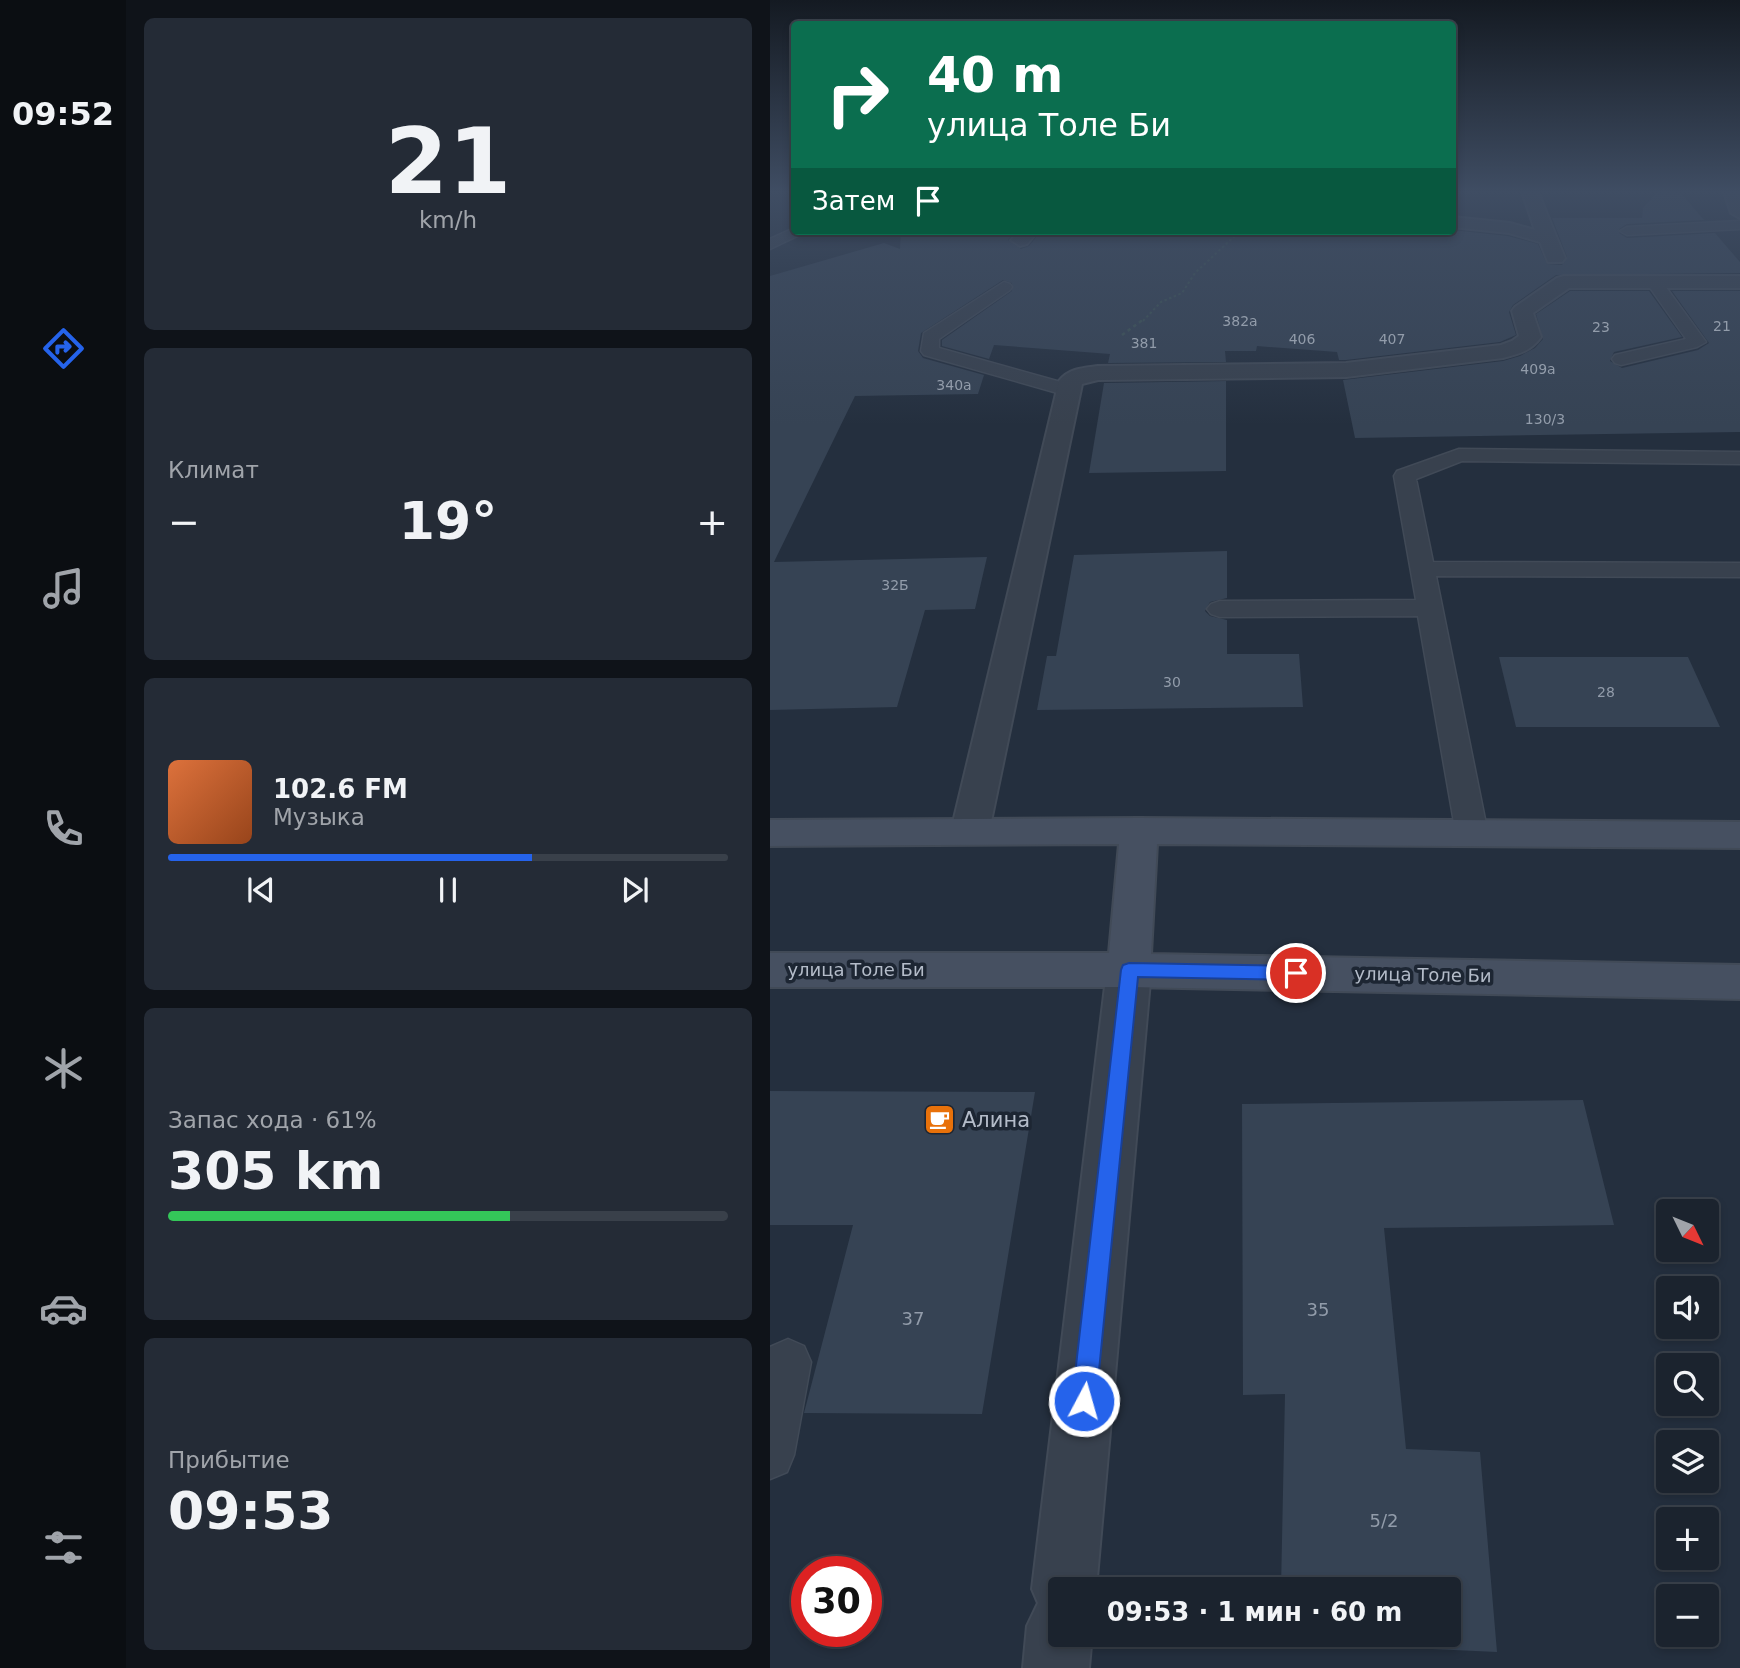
<!DOCTYPE html>
<html lang="ru">
<head>
<meta charset="utf-8">
<style>
  :root { --surface:#1b232e; --page:#242b36; --text:#f1f3f6; --muted:#a0a4aa; --line:#39404a; --accent:#2563eb }
  body { margin:0; font-family:"DejaVu Sans",sans-serif; background:var(--page); color:var(--text); height:100vh; display:flex; flex-direction:column; font-size:26px; white-space:nowrap }
  * { box-sizing:border-box; margin:0 }
  p { font-size:23px; color:var(--muted) }
  .icon { flex:none; width:38px; height:38px; fill:none; stroke:currentColor; stroke-width:2; stroke-linecap:round; stroke-linejoin:round }
  .map { position:relative; flex:1; overflow:hidden }
  .panel { display:flex; flex-direction:column; gap:18px; padding:18px; background:#0f1319; width:644px }
  .panel>* { flex:none }
  .hud { position:absolute; left:21px; top:21px; width:665px; height:214px; border-radius:7px; box-shadow:0 4px 10px #0003,0 0 0 2px var(--line); background:#0b6e4f; color:#fff; overflow:hidden }
  .needle { width:46px; rotate:133deg }
  .tools { position:absolute; left:886px; top:1199px; display:grid; gap:14px }
  .tools a { display:grid; place-items:center; width:63px; height:63px; border-radius:7px; background:var(--surface); box-shadow:0 4px 10px #0003,0 0 0 2px var(--line); font-size:35px }
  .speed { position:absolute; left:21px; top:1556px; display:flex; gap:14px; font-size:35px; font-weight:700; text-align:center }
  .speed>* { display:grid; place-content:center; width:91px; height:91px; border-radius:50%; background:var(--surface); box-shadow:0 4px 10px #0003,0 0 0 2px var(--line); line-height:1 }
  .speed .limit { border:10px solid #d22; background:#fff; color:#111 }
  .pin { position:absolute; display:grid; place-items:center; width:60px; height:60px; color:#fff; margin:-30px; border:4px solid #fff; border-radius:50%; box-shadow:0 2px 7px #0007 }
  .me { position:absolute; width:77px; margin:-38px; rotate:6deg; stroke-linejoin:round; filter:drop-shadow(0 0 5px #0008) }
  .turn { display:flex; align-items:center; gap:24px; height:147px; padding:0 21px; font-size:32px }
  .turn .icon { width:91px; height:91px; stroke-width:2.5 }
  .turn b { display:block; font-size:49px; line-height:60px }
  .then { display:flex; align-items:center; height:66px; padding:0 21px; background:#0003; gap:14px; font-size:26px }
  .big { font-size:52px; font-weight:700; line-height:1.1 }
  .panel .widget { flex:1; display:flex; flex-direction:column; justify-content:center; gap:10px; min-width:0; padding:0 24px; border-radius:10px; background:var(--page) }
  .panel .dial { align-items:center; gap:0 }
  .dial b { font-size:91px; line-height:1 }
  .song { display:flex; align-items:center; gap:21px }
  .cover { width:84px; height:84px; border-radius:10px; background:linear-gradient(135deg,hsl(20 70% 55%),hsl(20 70% 35%)) }
  .played { height:7px; border-radius:4px; background:linear-gradient(90deg,var(--accent) 65%,var(--line) 65%) }
  .keys { display:flex; justify-content:space-around; direction:ltr }
  .heat { display:flex; justify-content:space-between; align-items:center; font-size:38px; direction:ltr }
  .charge { height:10px; border-radius:5px; background:linear-gradient(90deg,#34c759 61%,var(--line) 0) }
  .trip { position:absolute; left:278px; top:1577px; width:413px; height:70px; border-radius:7px; background:var(--surface); box-shadow:0 4px 10px #0003,0 0 0 2px var(--line); font-weight:700; line-height:70px; text-align:center }
  main { display:flex; flex:1; min-height:0 }
  .dock { display:flex; flex-direction:column; width:126px; justify-content:space-around; align-items:center; background:#0b0e12; color:var(--muted) }
  .dock .icon { width:49px; height:49px }
  .dock .active { color:var(--accent) }
  .dock b { font-size:32px; color:var(--text) }
  .map>svg:first-child { display:block }
  .building { fill:#364354 }
  .lines { fill:none; stroke-linecap:round; stroke-linejoin:round }
  .service-casing { stroke:#414a57; stroke-width:3 }
  .minor-casing { stroke:#414a57; stroke-width:4 }
  .secondary-casing { stroke:#414a57; stroke-width:4 }
  .path-far1 { stroke:#3f5557; stroke-width:2; stroke-dasharray:2.5 2.5; stroke-linecap:butt }
  .path { stroke:#3f5557; stroke-width:2.5; stroke-dasharray:3.5 3.5; stroke-linecap:butt }
  .service { fill:#38414e; fill-rule:evenodd }
  .minor { fill:#38414e; fill-rule:evenodd }
  .secondary { fill:#465061; fill-rule:evenodd }
  .route { fill:#2563eb; stroke:#184099; stroke-width:2 }
  .labels { text-anchor:middle; stroke-width:7; stroke-linejoin:round; paint-order:stroke }
  .number-label { font-size:14px; fill:#929caa }
  .street-label { font-size:18px; fill:#b4bcc9; stroke:#1d2633 }
  .near-number-label { font-size:18px; fill:#929caa }
  .near-poi-label { font-size:21px; fill:#b4bcc9; stroke:#1d2633; text-anchor:start }
</style>
</head>
<body>
<main>
<nav class="dock">
<b>09:52</b>
<svg class="icon active" aria-label="directions" viewBox="0 0 24 24"><path d="M12 3l9 9-9 9-9-9zM9 14v-3h6M13 9l2 2-2 2"/></svg>
<svg class="icon" aria-label="music" viewBox="0 0 24 24"><path d="M9 18V5l10-2v13"/><circle cx="6" cy="18" r="3"/><circle cx="16" cy="16" r="3"/></svg>
<svg class="icon" aria-label="phone" viewBox="0 0 24 24"><path d="M5 4h4l2 5-3 2q2 4 5 5l2-3 5 2v4C11 20 4 13 5 4z"/></svg>
<svg class="icon" aria-label="climate" viewBox="0 0 24 24"><path d="M12 3v18M4 7l16 10M4 17L20 7"/></svg>
<svg class="icon" aria-label="car" viewBox="0 0 24 24"><path d="M5 17H2v-5l4-1 3-4h7l3 4 3 1v5h-3M9 17h6M6 11h13"/><circle cx="7" cy="17" r="2"/><circle cx="17" cy="17" r="2"/></svg>
<svg class="icon" aria-label="filters" viewBox="0 0 24 24"><path d="M4 7h16M4 17h16"/><circle cx="9" cy="7" r="2"/><circle cx="15" cy="17" r="2"/></svg>
</nav>
<section class="panel">
<div class="widget dial"><b>21</b><p>km/h</p></div>
<div class="widget"><p>Климат</p>
<div class="heat"><a>−</a><b class="big">19°</b><a>+</a></div>
</div>
<div class="widget">
<div class="song"><i class="cover"></i><div><b>102.6 FM</b><p>Музыка</p></div></div>
<div class="played"></div>
<div class="keys"><svg class="icon" aria-label="previous" viewBox="0 0 24 24"><path d="M18 5L8 12l10 7zM5 5v14"/></svg><svg class="icon" aria-label="pause" viewBox="0 0 24 24"><path d="M8 5v14M16 5v14"/></svg><svg class="icon" aria-label="next" viewBox="0 0 24 24"><path d="M6 5l10 7-10 7zM19 5v14"/></svg></div>
</div>
<div class="widget"><p>Запас хода · 61%</p><b class="big">305 km</b><div class="charge"></div></div>
<div class="widget"><p>Прибытие</p><b class="big">09:53</b></div>
</section>
<div class="map">
<svg width="970" height="1668" viewBox="0 0 970 1668">
  <rect width="100%" height="100%" fill="#242f3e"/>
  <g class="building">
    <path d="M887 192H910L934 220 857 224 849 229V233L857 238 945 233 970 262V273L786 275 743 305 739 312 746 335 730 342 576 360H569L567 352 487 346 486 351H455L456 362 338 363 340 354 224 345 219 359 172 346V340L242 291V283L233 280 151 333 148 351 153 358 214 375 208 394 85 396 4 562 217 557 205 609 155 610 127 707 0 710V276L114 243 130 249 131 231H245L238 240 251 249 259 246 271 231 682 230 738 236 768 244 777 264 792 265 797 257 782 218H872L873 208Z"/>
    <path d="M800 291H879L912 337 844 352 840 361 852 368 928 350 939 343 902 291H970V432L585 438 573 380 733 361 750 356 765 348 773 339 766 314Z"/>
    <path d="M456 381V471L319 473 334 383Z"/>
    <path d="M457 551V598L440 602 435 611 440 616 457 620V654H529L533 707 267 710 277 656H286L304 555Z"/>
    <path d="M729 657H918L950 727H746Z"/>
    <path d="M0 1091 265 1092 212 1414 34 1413 83 1225H0Z"/>
    <path d="M813 1100 844 1225 614 1228 636 1449 710 1452 727 1652 509 1642 510 1634H679V1589H511L515 1394 473 1395 472 1104Z"/>
  </g>
  <g class="lines">
    <defs>
      <g id="service">
        <path d="M970 221V229L857 235 850 231 857 227Z"/>
        <path d="M24 228V231H38L0 249V239Z"/>
        <path d="M884 277 890 279 936 342 927 347 851 365 845 363 842 359 845 355 916 339 876 282Z"/>
        <path d="M234 282 240 284 242 287 240 290 169 339V348L305 386 308 390 305 394H291L154 355 151 351 154 333Z"/>
        <path d="M689 449 970 452V464L692 461 646 479 663 562 970 563V577L666 576 718 834 713 842 702 845 691 842 686 834 648 616 450 617 441 614 437 609 441 604 450 601 646 600 624 476 627 471Z"/>
        <path d="M18 1339 34 1346 41 1362 24 1455 17 1472 0 1479V1347Z"/>
      </g>
      <g id="minor">
        <path d="M752 192H768L795 258 792 262H778L770 242 739 233 682 227V217L740 223 765 230Z"/>
        <path d="M954 192H970V218L961 213Z"/>
        <path d="M249 231H268L257 244 250 246 241 240Z"/>
        <path d="M794 276H970V288H799L763 313 771 337C761 351 749 354 733 358L576 377 328 380 312 384 219 831 214 840 200 844 186 840 181 831 289 381C299 368 314 368 328 366L576 363 731 345 742 341 749 336 742 311 745 307 787 278Z"/>
        <path d="M359 953 374 958 381 970 326 1589H290V1634H322L319 1668H253L257 1626 268 1603 262 1589 337 970 344 958Z"/>
      </g>
      <path id="secondary" d="M369 818 970 822V848L387 844 381 954 970 965V999L359 987H0V953H339L349 844 0 846V820Z"/>
    </defs>
    <use href="#service" class="service-casing"/>
    <use href="#minor" class="minor-casing"/>
    <use href="#secondary" class="secondary-casing"/>
    <path class="path-far1" d="M373 321 391 302 412 293 425 273 470 231"/>
    <path class="path" d="M352 335 374 319"/>
    <use href="#service" class="service"/>
    <use href="#minor" class="minor"/>
    <use href="#secondary" class="secondary"/>
  </g>
  <linearGradient id="sky" x2="0" y2="1"><stop stop-color="#141a22"/><stop offset="0.45" stop-color="#3f4d63"/><stop offset="1" stop-color="#3f4d63" stop-opacity="0"/></linearGradient>
  <rect width="970" height="425" fill="url(#sky)"/>
  <path class="route" d="M359 963 526 966 532 968 535 973 532 978 526 980 368 977 326 1401 323 1409 314 1412 306 1409 302 1401 351 970 353 965Z"/>
  <defs>
    <symbol id="cafe-square" viewBox="-11 -11 22 22"><rect x="-9" y="-9" width="18" height="18" rx="4" fill="#e8710a" stroke="#1d2633"/><path d="M-5.5-4.5H6V0H3Q3 3.5 0 3.5H-2.5Q-5.5 3.5-5.5 0ZM3-3.2v2h1.7v-2ZM-6 4.5H4V6H-6Z" fill="#fff"/></symbol>
  </defs>
  <g fill-rule="evenodd">
    <use href="#cafe-square" x="152" y="1102" width="35" height="35"/>
  </g>
  <g class="labels">
    <g class="number-label">
      <text x="470" y="326">382а</text>
      <text x="952" y="331">21</text>
      <text x="831" y="332">23</text>
      <text x="532" y="344">406</text>
      <text x="622" y="344">407</text>
      <text x="374" y="348">381</text>
      <text x="768" y="374">409а</text>
      <text x="184" y="390">340а</text>
      <text x="775" y="424">130/3</text>
      <text x="125" y="590">32Б</text>
      <text x="402" y="687">30</text>
      <text x="836" y="697">28</text>
    </g>
    <g class="street-label">
      <text x="86" y="976">улица Толе Би</text>
      <text transform="translate(653 975) rotate(1)" y="6">улица Толе Би</text>
    </g>
    <g class="near-number-label">
      <text x="548" y="1316">35</text>
      <text x="143" y="1325">37</text>
      <text x="614" y="1527">5/2</text>
    </g>
    <g class="near-poi-label">
      <text x="192" y="1127">Алина</text>
    </g>
  </g>
</svg>
<div class="tools">
<a><svg class="needle" viewBox="-14 -14 28 28"><path d="M0-13l5 13h-10z" fill="#e53935"/><path d="M0 13l5-13h-10z" fill="#a0a4aa"/></svg></a>
<a><svg class="icon" aria-label="sound" viewBox="0 0 24 24"><path d="M4 9h4l5-4v14l-5-4H4zM17 9q2 3 0 6"/></svg></a>
<a><svg class="icon" aria-label="search" viewBox="0 0 24 24"><circle cx="10" cy="10" r="6"/><path d="M15 15l6 6"/></svg></a>
<a><svg class="icon" aria-label="layers" viewBox="0 0 24 24"><path d="M12 4l9 5-9 5-9-5zM3 14l9 5 9-5"/></svg></a>
<a>+</a>
<a>−</a>
</div>
<div class="speed"><div class="limit">30</div></div>
<div class="pin" style="left:526px;top:973px;background:#d93025"><svg class="icon" aria-label="arrive" viewBox="0 0 24 24"><path d="M6 21V4h12l-3 4 3 4H6"/></svg></div>
<svg class="me" style="left:314px;top:1401px" viewBox="-20 -20 40 40"><circle r="17" fill="#2563eb" stroke="#fff" stroke-width="3"/><path d="M0-11L8 9 0 5-8 9z" fill="#fff"/></svg>
<div class="trip">09:53 · 1 мин · 60 m</div>
<div class="hud">
<div class="turn"><svg class="icon" aria-label="right" viewBox="0 0 24 24"><path d="M7 20v-9h11M14 6l5 5-5 5"/></svg><div><b>40 m</b>улица Толе Би</div></div>
<div class="then">Затем<svg class="icon" aria-label="arrive" viewBox="0 0 24 24"><path d="M6 21V4h12l-3 4 3 4H6"/></svg></div>
</div>
</div>
</main>
</body>
</html>
